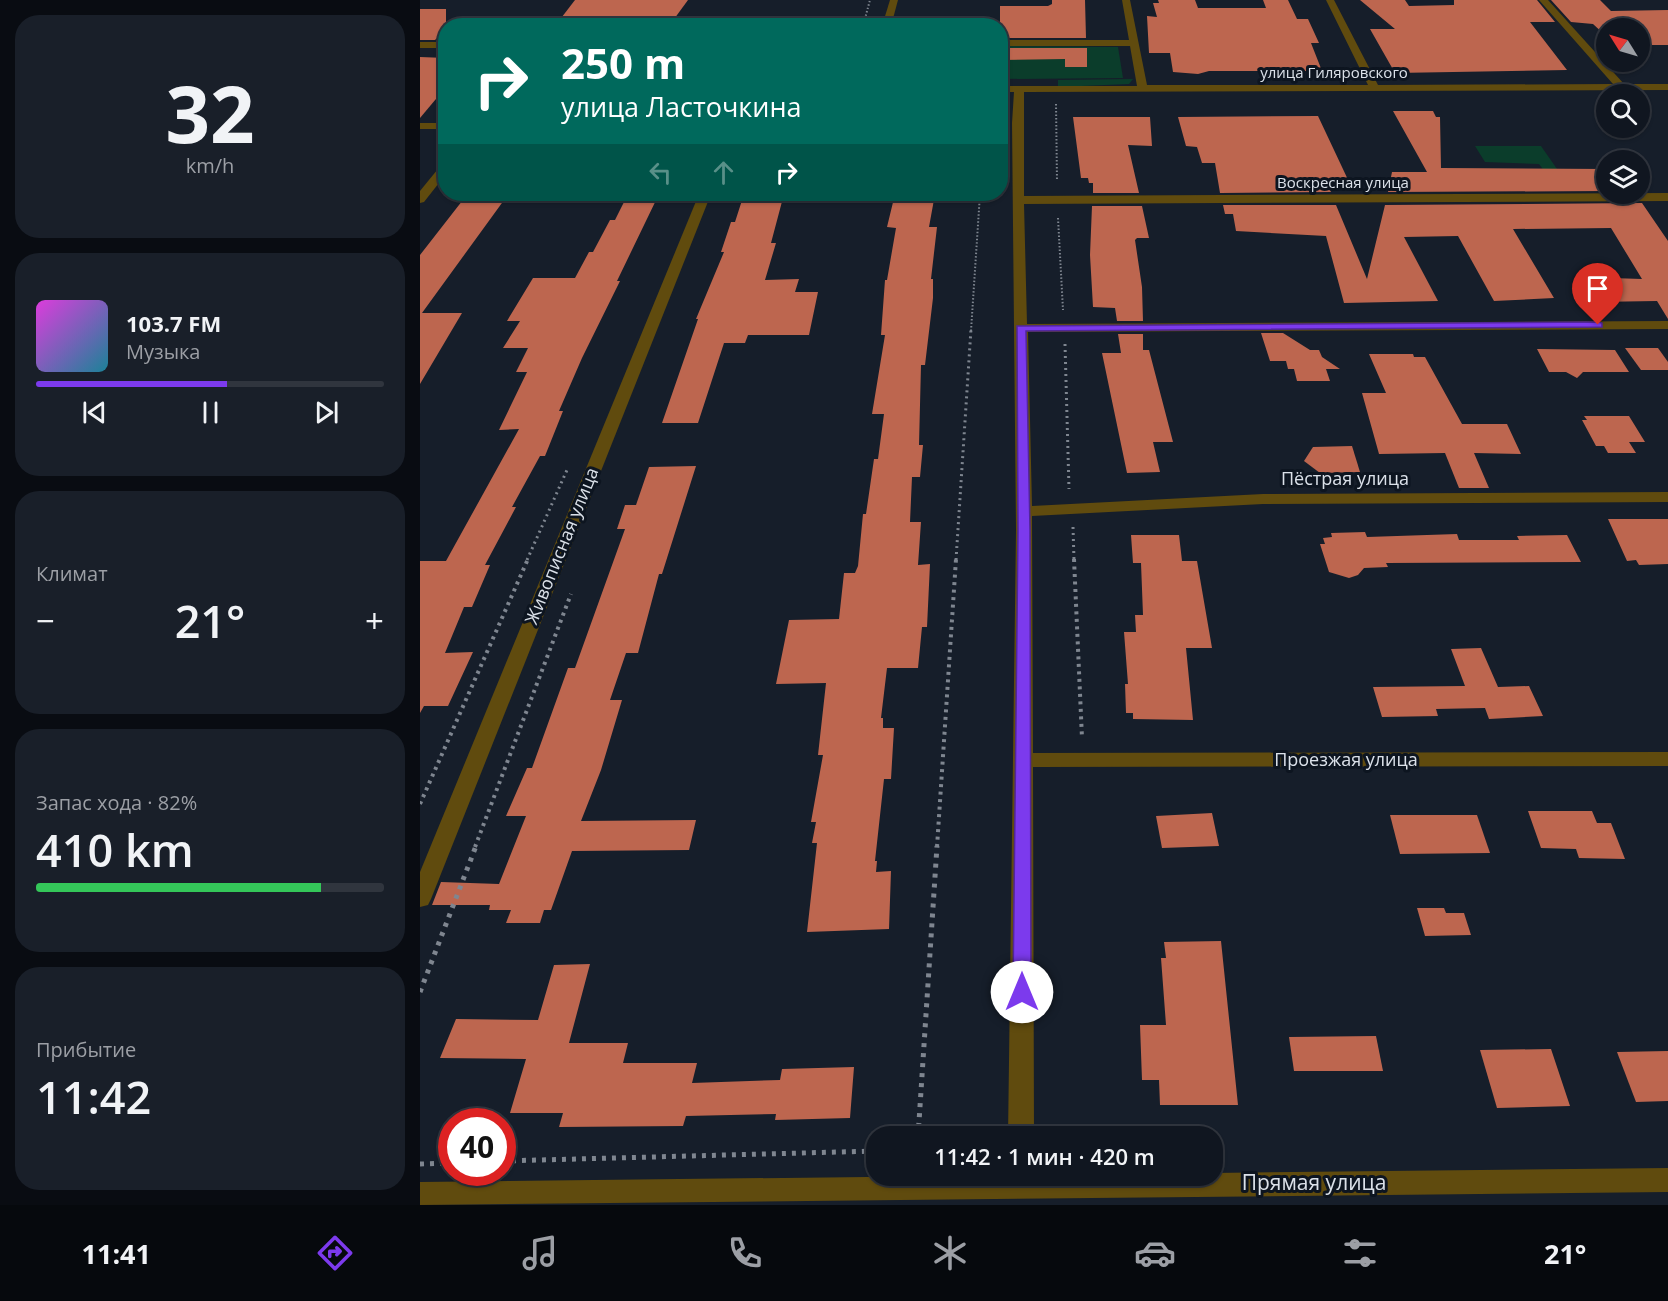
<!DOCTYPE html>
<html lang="ru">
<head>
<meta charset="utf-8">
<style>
  :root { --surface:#101620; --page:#191f29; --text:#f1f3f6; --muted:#9c9fa5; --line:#30353e; --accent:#7c3aed }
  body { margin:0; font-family:"Open Sans",sans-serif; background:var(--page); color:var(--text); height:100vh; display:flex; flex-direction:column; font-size:22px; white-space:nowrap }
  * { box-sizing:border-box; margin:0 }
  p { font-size:20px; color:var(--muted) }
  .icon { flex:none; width:33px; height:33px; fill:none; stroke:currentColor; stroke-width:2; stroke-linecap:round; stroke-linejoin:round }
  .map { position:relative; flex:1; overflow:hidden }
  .drawer { display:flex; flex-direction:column; gap:15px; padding:15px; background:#090c12; width:420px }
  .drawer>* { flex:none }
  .top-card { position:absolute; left:18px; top:18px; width:570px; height:183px; border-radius:24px; box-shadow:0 2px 4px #0004,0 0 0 2px var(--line); background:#00695c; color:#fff; overflow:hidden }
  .needle { width:39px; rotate:307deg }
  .tools { position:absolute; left:1176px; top:18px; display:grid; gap:12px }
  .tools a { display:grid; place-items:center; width:54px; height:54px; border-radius:50%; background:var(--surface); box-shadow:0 2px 4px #0004,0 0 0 2px var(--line); font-size:30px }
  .speed { position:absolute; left:18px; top:1108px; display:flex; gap:12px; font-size:30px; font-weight:700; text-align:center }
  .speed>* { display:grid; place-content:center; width:78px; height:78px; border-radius:50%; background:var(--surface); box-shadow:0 2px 4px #0004,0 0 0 2px var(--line); line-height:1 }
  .speed .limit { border:9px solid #d22; background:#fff; color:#111 }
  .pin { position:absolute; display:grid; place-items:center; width:51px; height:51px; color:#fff; margin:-62px -26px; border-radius:50% 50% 50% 0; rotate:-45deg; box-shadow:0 0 6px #0007 }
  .pin .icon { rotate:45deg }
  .me { position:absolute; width:66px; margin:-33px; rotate:0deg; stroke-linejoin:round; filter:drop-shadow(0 0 4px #0008) }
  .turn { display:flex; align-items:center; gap:21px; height:126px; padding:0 24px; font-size:27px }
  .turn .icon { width:78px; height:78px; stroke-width:2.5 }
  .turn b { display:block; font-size:42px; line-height:51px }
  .lanes { display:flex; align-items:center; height:57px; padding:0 24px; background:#0003; justify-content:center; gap:30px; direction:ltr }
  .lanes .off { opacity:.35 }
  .big { font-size:45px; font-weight:600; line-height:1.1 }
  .drawer .widget { flex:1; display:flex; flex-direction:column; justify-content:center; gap:9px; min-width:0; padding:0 21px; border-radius:24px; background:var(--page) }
  .drawer .dial { align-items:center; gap:0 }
  .dial b { font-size:78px; line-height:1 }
  .song { display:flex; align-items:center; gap:18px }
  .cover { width:72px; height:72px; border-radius:9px; background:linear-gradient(135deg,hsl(300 70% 55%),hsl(190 70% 35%)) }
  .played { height:6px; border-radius:3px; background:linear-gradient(90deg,var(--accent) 55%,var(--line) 55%) }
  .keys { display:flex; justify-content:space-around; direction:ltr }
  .heat { display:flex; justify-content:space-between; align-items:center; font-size:33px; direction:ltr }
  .charge { height:9px; border-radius:4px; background:linear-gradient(90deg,#34c759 82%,var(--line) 0) }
  .trip { position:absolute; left:446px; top:1126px; width:357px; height:60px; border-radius:24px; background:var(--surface); box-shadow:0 2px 4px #0004,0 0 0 2px var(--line); font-weight:600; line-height:60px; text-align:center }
  .dock { display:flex; height:96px; justify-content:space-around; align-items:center; background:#06090d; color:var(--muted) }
  .dock .icon { width:42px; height:42px }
  .dock .selected { color:var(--accent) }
  .dock b { font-size:27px; color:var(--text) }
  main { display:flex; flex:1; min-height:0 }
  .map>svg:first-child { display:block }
  .green { fill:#0b3d2b }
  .building { fill:#bd664f }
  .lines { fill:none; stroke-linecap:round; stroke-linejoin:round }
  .path-far3 { stroke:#7f8690; stroke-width:2; stroke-dasharray:1.5 2; stroke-linecap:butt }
  .path-far2 { stroke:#7f8690; stroke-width:3; stroke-dasharray:2 4; stroke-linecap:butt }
  .path-far1 { stroke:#7f8690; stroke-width:4; stroke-dasharray:3 4.5; stroke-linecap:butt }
  .path { stroke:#7f8690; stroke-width:5; stroke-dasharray:4 6; stroke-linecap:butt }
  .minor { fill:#604b0e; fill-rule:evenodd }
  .route { fill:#7c3aed; stroke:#51269a; stroke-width:1.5 }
  .labels { text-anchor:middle; stroke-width:6; stroke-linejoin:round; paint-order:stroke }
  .far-street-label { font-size:15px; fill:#dbe1e9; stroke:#0d1520 }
  .street-label { font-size:18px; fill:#dbe1e9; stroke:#0d1520 }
  .near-street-label { font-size:21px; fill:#dbe1e9; stroke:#0d1520 }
</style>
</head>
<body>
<main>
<section class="drawer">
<div class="widget dial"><b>32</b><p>km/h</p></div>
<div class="widget">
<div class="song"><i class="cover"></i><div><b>103.7 FM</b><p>Музыка</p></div></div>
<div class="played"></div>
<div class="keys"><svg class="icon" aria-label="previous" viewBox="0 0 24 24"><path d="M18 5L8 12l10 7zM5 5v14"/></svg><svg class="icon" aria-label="pause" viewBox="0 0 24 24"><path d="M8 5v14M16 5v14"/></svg><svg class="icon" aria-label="next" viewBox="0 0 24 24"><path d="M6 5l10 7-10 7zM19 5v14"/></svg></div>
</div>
<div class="widget"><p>Климат</p>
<div class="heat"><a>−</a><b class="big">21°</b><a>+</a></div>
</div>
<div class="widget"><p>Запас хода · 82%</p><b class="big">410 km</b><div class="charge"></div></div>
<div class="widget"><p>Прибытие</p><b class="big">11:42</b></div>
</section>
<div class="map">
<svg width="1248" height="1205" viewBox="0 0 1248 1205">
  <rect width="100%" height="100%" fill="#161e2a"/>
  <g class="green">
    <path d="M580 46 698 47 703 78 581 79Z"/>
    <path d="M713 79 709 84 638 87V80Z"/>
    <path d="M1055 146H1121L1144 179H1130L1119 164 1065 162Z"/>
  </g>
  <g class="building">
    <path d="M155 0H268L249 26H135Z"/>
    <path d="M632 0H665L666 38H580V6H628L632 4Z"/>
    <path d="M738 0H775L778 8H846L843 0H868L877 19H888L899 43H891L902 71H789L778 74 753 72 750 53H729L727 16 737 17 733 3H739Z"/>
    <path d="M940 0H985L989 6 1034 5V0H1117L1135 22H1110L1147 70 975 73 950 29H975Z"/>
    <path d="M1131 0H1180L1191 11 1248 10V45H1220V28H1186V36L1173 24 1151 22Z"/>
    <path d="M0 9H26V29L15 40H0Z"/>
    <path d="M580 48H667V67H645V59L580 60Z"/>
    <path d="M0 57 26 58V87L0 118Z"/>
    <path d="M973 111H1013L1016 117H1020L1021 168 1186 169V191L968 192 972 172H1007Z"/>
    <path d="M898 116 930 184H907L911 192 800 193 795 163H782L777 147 766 146 758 117Z"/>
    <path d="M653 117H730L732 146 708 145 719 193H673V183H669L668 178H661Z"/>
    <path d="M208 194H239L197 281H200L162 358 139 411H143L125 456H120L92 507H96L65 565H70L52 607H44L25 653 53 652 28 706H4L0 713V561H26L99 429 79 430 107 372H96L108 348H83L100 321H87L113 278H155L169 252H173L190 220H195Z"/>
    <path d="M324 194H364L351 243H356L345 280 379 279 375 292H398L389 335H328L325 343H304L278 423H242L278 319H276L304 252H301L311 222H315Z"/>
    <path d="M475 194H515L509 227H517L511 279H513V298L505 365H501L499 445H503L500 477H492L490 522H501L498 565 510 564 507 627H502L498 668H467L461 718H463V728H474L471 779H464L455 861H457L456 872 471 871 469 929 387 932 397 843H392L396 822H391L403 755H398L406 683 356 684 369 620 419 619 424 573H435L438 566 443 514H446L454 459H458L464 414H452L465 335H461L465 280H467L476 228 467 227Z"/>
    <path d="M46 196H87L2 313H42L0 384V255Z"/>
    <path d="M1222 203 1248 241V319L1237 301 1174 302 1161 277 1222 279 1191 228 1093 229 1134 298 1074 301 1038 236 984 237 1018 301 924 303 906 236 816 231 813 214H805L803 205H916L947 279 965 205Z"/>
    <path d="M672 206H722L729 238H717L715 240 722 287 723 321H697L695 308 673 307 670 255Z"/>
    <path d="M841 333H863L890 350H899L902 357 920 369H906L910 381H877L874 369H868L866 361H850Z"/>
    <path d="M698 334H723V350H729L753 442H733L740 472 707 473 682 353H701Z"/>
    <path d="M1205 348H1238L1248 362V370H1221Z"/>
    <path d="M1117 349 1195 350 1209 372H1163L1157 378 1146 372H1129Z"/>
    <path d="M949 354H993L994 357H1005L1042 424H1087L1101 454 1054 453 1069 488H1039L1025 453 959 454 942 393H966Z"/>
    <path d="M1164 416H1209L1225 442H1209L1216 453H1188L1184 446H1176L1162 420H1167Z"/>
    <path d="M932 446 940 472 900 473 884 461 893 447Z"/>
    <path d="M276 466 242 574H239L218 653H206L190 700H202L181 770 161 821 276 820 269 850 152 851 131 910H124L120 923H86L91 910H69L70 905H12L21 882 79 884 106 816H86L107 768H112L148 668H155L205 529H197L205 505H216L229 467Z"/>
    <path d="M1188 519H1248V564L1219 565 1216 560 1207 561Z"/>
    <path d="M945 532 947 537 1037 534 1039 540H1099L1097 536 1147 535 1161 562 966 563 968 567 944 568 938 575 929 578 909 572 900 544H905L903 538 912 537 911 533Z"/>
    <path d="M711 535H759L762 561H777L792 648H766L773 720 713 719V713H706L705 684H708L704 632H716L715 615H723L721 563H713Z"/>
    <path d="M1061 648 1078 687 1109 686 1123 716 1069 719 1065 708 1016 709 1018 716 962 717 953 687 1045 686 1031 649Z"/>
    <path d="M1108 811H1172L1177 823H1191L1205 859 1159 858 1156 849 1121 848Z"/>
    <path d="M792 813 799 846 742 848 736 816Z"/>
    <path d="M970 815H1057L1070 853 980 854Z"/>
    <path d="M997 908H1024L1026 913H1044L1051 935 1005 936Z"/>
    <path d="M801 941 818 1105H740L739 1080H722L720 1025H746L741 958H746L744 942Z"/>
    <path d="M170 964 149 1043H208L203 1063H277L272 1083 360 1080 362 1069 434 1067 430 1118 355 1120 356 1114 266 1116 263 1126 139 1127 143 1113H90L106 1059 20 1058 36 1019 118 1020 134 965Z"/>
    <path d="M956 1036 963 1071H874L869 1037Z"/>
    <path d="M1131 1049 1150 1106 1077 1108 1060 1050Z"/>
    <path d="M1248 1051V1101L1216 1102 1197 1052Z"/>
  </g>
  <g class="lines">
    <g class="path-far3">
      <path d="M443 26 450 0"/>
      <path d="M636 104 637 181"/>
      <path d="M638 218 643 310"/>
      <path d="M551 331 560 194"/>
    </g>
    <g class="path-far2">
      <path d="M645 344 649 489"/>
      <path d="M653 527 654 560"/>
      <path d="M107 560 147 470"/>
      <path d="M536 560 551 329"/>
    </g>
    <g class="path-far1">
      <path d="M654 559 662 738"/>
      <path d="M0 804 108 559"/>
      <path d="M55 847 151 594"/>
      <path d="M517 847 536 559"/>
    </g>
    <g class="path">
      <path d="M0 992 56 846"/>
      <path d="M498 1137 517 846"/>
      <path d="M82 1161 456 1151"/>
      <path d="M0 1164 32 1163"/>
    </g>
    <g class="minor">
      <path d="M470 0H478L471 26H462Z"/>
      <path d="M702 0H710L727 85H948L906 0H914L958 85 1193 84 1119 0H1128L1204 84H1248V90L604 92V196L1248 193V201L604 204 607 324 1248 321V329L608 332 612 506 843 494 1248 492V502L843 504 612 516 613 753 1248 752V766L613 767 614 1137H588L596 530 592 123 594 92H580V86H717L710 46H580V40H709Z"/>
      <rect x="0" y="42" width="26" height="6"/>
      <rect x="0" y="123" width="26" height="6"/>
      <path d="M26 163V174L4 202 0 203V191L22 164Z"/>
      <path d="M279 194H291L11 899 8 905 0 907V872Z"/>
      <path d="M1248 1168V1192L0 1205V1182L532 1176H792V1173Z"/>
    </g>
  </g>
  <path class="route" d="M1178 322 1182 323V327L606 331 610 530 611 992 609 997 602 999 596 997 593 992 598 530 597 326Z"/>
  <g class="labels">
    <g class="far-street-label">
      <text x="914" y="78">улица Гиляровского</text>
      <text x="923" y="188">Воскресная улица</text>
    </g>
    <g class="street-label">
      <text x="925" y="485">Пёстрая улица</text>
      <text transform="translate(142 546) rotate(-68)" y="6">Живописная улица</text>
      <text x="926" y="766">Проезжая улица</text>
    </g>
    <g class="near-street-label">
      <text x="894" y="1190">Прямая улица</text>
    </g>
  </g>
</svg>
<div class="tools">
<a><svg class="needle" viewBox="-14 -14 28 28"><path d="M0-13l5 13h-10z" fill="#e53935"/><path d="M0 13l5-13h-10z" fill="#9c9fa5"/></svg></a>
<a><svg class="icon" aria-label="search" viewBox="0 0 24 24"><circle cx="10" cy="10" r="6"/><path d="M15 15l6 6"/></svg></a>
<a><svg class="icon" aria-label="layers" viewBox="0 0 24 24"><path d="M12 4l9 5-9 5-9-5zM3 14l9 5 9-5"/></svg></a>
</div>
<div class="speed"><div class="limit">40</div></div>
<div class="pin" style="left:1178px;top:325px;background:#d93025"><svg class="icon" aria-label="arrive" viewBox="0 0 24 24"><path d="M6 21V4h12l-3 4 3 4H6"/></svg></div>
<svg class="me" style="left:602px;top:992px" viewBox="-20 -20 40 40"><circle r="19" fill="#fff"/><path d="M0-13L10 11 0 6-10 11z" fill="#7c3aed"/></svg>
<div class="trip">11:42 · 1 мин · 420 m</div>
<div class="top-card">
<div class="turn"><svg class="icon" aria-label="right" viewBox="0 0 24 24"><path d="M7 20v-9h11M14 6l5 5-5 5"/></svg><div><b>250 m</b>улица Ласточкина</div></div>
<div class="lanes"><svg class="icon off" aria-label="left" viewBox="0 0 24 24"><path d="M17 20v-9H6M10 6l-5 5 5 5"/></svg><svg class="icon off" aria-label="ahead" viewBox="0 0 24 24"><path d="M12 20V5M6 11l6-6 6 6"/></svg><svg class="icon" aria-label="right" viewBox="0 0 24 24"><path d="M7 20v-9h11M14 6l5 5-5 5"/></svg></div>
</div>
</div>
</main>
<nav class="dock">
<b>11:41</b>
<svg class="icon selected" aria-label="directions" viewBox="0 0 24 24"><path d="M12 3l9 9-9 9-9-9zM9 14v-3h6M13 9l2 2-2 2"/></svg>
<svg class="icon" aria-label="music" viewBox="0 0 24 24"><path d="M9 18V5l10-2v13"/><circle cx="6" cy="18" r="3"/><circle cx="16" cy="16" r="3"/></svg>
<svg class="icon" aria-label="phone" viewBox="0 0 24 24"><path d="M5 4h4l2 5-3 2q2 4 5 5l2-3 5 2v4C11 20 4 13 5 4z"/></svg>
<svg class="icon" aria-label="climate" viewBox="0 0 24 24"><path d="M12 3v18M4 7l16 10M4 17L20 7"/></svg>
<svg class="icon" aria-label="car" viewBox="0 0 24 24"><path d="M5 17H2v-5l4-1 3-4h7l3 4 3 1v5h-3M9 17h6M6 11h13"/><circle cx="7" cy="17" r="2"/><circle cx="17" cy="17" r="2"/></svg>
<svg class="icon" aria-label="filters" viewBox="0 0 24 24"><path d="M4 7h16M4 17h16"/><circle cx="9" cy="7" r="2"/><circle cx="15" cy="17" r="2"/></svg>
<b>21°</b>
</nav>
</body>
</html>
